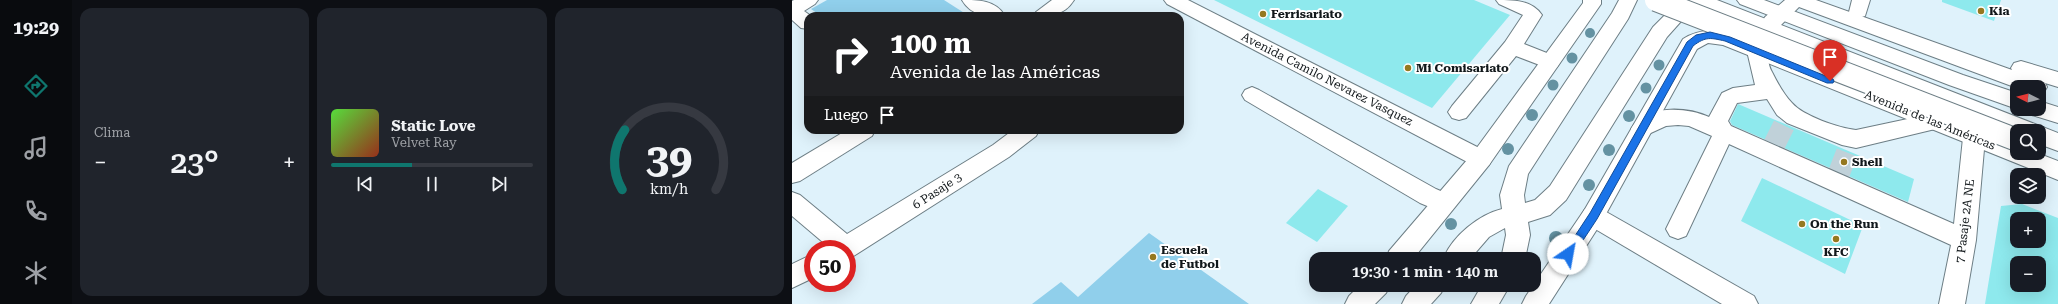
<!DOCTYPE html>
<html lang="es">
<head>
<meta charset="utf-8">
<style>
  :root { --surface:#171b24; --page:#20242c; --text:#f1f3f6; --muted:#9ea1a6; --line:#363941; --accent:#0f766e }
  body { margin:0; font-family:"Roboto Serif",serif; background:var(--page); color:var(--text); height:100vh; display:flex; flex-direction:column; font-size:15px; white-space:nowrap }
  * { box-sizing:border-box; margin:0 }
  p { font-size:13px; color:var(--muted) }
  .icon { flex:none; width:22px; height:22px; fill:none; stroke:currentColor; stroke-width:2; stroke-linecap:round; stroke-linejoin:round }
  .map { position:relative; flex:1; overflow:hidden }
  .details { display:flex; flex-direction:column; gap:8px; padding:8px; background:#0d0f14; width:720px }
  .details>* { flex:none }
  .guide { position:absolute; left:12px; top:12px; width:380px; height:122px; border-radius:12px; box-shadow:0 4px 16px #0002; background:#202124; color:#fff; overflow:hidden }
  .needle { width:26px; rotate:276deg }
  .fabs { position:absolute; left:1218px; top:80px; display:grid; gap:8px }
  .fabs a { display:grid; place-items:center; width:36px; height:36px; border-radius:8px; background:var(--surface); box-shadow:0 4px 16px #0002; font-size:20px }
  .speed { position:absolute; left:12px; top:240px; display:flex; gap:8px; font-size:20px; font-weight:700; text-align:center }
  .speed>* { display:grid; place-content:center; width:52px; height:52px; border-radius:50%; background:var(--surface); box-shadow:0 4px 16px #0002; line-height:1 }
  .speed .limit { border:6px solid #d22; background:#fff; color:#111 }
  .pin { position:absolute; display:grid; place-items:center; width:34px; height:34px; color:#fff; margin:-41px -17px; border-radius:50% 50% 50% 0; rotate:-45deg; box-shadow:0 0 4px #0007 }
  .pin .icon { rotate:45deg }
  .me { position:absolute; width:44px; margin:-22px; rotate:33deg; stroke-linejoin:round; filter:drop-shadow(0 0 3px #0008) }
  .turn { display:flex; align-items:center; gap:14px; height:84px; padding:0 20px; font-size:18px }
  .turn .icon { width:52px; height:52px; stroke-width:2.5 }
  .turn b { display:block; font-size:28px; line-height:34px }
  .then { display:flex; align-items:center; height:38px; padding:0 20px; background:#0003; gap:8px; font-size:15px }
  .big { font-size:30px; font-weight:600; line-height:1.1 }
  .details .widget { flex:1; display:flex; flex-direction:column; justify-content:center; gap:6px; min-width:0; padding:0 14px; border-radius:12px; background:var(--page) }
  .details .dial { align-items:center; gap:0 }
  .dial svg { height:104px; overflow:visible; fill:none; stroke:var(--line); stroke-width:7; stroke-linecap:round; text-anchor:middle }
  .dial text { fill:var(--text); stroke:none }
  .song { display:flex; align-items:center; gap:12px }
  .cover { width:48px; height:48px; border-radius:6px; background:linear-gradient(135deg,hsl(110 70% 55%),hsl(10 70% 35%)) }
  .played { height:4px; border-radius:2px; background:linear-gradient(90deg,var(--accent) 40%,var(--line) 40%) }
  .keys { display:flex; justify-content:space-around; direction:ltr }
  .heat { display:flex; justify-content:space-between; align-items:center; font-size:22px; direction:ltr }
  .details .tiles { flex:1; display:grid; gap:8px; grid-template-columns:repeat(3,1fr) }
  .trip { position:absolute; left:517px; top:252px; width:232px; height:40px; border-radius:12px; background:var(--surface); box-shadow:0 4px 16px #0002; font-weight:600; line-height:40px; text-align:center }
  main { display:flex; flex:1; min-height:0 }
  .menu { display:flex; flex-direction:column; width:72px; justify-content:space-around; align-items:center; background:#090b0e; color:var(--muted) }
  .menu .icon { width:28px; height:28px }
  .menu .on { color:var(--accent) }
  .menu b { font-size:18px; color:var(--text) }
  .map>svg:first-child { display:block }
  .green { fill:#90cfeb }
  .building { fill:#8ee9ed; fill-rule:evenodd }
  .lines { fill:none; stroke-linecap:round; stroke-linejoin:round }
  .minor-tunnel { stroke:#c0d1d9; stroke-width:22; stroke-dasharray:22 11; stroke-linecap:butt }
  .minor-casing { stroke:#6d7e85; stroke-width:2 }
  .major-casing { stroke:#6d7e85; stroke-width:2 }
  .minor { fill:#fff; fill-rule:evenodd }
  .major { fill:#fff; fill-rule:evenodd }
  .major-bridge-casing { stroke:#6d7e85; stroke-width:24; stroke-linecap:butt }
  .major-bridge { stroke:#fff; stroke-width:22 }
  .tree { fill:#6492a2 }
  .route { fill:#1a73e8; stroke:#114b97 }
  .poi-dot { fill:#957820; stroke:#fff; stroke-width:1.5 }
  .labels { text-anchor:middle; stroke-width:4; stroke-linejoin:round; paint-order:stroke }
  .poi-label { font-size:12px; font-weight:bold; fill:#12181b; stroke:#fff; text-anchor:start }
  .street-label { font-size:12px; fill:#12181b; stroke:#fff }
</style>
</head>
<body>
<main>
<nav class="menu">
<b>19:29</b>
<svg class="icon on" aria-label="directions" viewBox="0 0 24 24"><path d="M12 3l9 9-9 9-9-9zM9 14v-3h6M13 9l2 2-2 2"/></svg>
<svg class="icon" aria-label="music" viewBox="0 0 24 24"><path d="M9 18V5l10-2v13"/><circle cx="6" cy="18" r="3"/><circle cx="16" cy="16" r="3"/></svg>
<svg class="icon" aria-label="phone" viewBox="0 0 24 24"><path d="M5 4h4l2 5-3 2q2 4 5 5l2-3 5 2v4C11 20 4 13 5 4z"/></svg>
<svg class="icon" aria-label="climate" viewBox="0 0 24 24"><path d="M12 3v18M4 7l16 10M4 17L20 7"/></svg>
</nav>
<section class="details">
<div class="tiles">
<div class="widget"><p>Clima</p>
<div class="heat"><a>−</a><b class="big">23°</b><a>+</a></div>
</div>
<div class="widget">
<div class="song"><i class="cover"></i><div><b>Static Love</b><p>Velvet Ray</p></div></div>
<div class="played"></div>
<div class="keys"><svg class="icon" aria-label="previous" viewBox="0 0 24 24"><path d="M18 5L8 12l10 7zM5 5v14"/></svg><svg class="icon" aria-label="pause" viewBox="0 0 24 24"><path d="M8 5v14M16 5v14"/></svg><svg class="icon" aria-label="next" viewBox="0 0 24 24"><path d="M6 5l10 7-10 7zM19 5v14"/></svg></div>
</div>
<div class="widget dial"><svg viewBox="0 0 100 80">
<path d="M14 69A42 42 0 1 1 86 69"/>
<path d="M14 69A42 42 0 0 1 16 23" stroke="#0f766e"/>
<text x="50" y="56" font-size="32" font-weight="700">39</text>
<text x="50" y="72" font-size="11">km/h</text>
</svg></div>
</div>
</section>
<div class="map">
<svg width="1266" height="304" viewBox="0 0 1266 304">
  <rect width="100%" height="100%" fill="#dff2fb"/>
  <g class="green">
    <path d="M35 0H152L177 16H29L19 9Z"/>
    <path d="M357 233 457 304H240L269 282 286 297Z"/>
  </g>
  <g class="building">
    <path d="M422 0H682L718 15 640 108Z"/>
    <path d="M1150 0H1209L1202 21 1150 2Z"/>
    <path d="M946 104 1122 179 1116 202 940 125 938 121Z"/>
    <path d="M970 178 1071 226 1053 274 949 221Z"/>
    <path d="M526 189 556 206 525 242 494 223Z"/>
    <path d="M1230 204 1266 218V304H1193L1209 206ZM1225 219H1247V241H1225ZM1225 263H1247V285H1225Z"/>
  </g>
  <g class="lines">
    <g class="minor-tunnel">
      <path d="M982 145 993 123"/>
      <path d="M1047 173 1056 150"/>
    </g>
    <defs>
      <g id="minor">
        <path d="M2 0H26L23 4 12 11 19 16H16V29L9 28 0 20V1Z"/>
        <path d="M170 0C186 0 204 0 213 16 196 16 180 17 170 0Z"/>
        <path d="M260 0H282C272 16 258 16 242 16L244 12Z"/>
        <path d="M372 0H396L697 153 700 159 697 165 689 168 681 165 375 4Z"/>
        <path d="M704 0C722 0 740 0 750 15L732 44 765 57 768 62 765 67 758 69 724 56 674 118 667 120 660 118 656 112 660 106 713 42 731 15 707 4Z"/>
        <path d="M898 0H925L1266 133V151L1247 144V131H1225V135L901 4Z"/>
        <path d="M945 0H972L1171 75 1225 93V109L1157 85 948 4Z"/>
        <path d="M1060 0H1078L1073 16 1066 18 1059 16 1057 12Z"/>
        <path d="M965 44 972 46C977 54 975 64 980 72 985 82 992 95 1000 103 1011 116 1047 128 1064 130L1139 114 1147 116 1150 122 1147 128 1139 130 1064 148 1050 145 995 123 985 115 975 99 945 103 936 121 939 126 1162 224 1171 138 1174 132 1182 129 1190 132 1193 138 1184 240 1173 304H1147L1159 245 937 144 894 236 886 239 878 236 874 229 920 136 897 126 886 125 874 126 850 137 842 135 839 129C853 104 895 107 917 117L930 93 941 88 963 85 955 51 958 46Z"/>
        <path d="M460 87 467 90 644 189 660 196 664 203 660 210 652 213 628 203 453 100 450 95 453 90Z"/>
        <path d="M1247 101 1266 107V123L1240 115 1237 109H1247Z"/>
        <path d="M55 130H83L80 136 8 181 0 183V163Z"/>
        <path d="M221 130H247L244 136 217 157 60 257 55 258V249H39L0 216V192L8 195 55 234 201 145Z"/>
        <path d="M801 206 809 209 962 296 966 304H930L793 223 789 216 793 209Z"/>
        <path d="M21 254V278L0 288V264Z"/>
      </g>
      <g id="major">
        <path d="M791 0H809V4L697 165 621 259H594L597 251 681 153 791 3Z"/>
        <path d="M827 0H845L836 19 736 174 732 195 733 203 743 200 758 186 861 27 878 10 893 0H915L912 4 892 18 875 37 774 200 758 215 736 222 738 235 733 259H709L714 235 713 228 697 237 678 259H651C661 236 686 215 710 209L708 195 717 166 820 13Z"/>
        <path d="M993 0H1024L1220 70 1219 68 1222 63 1229 61 1266 72V87L1253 83 1255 87 1252 92 1247 94V87L1225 88 1007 7 988 26 976 48 1225 145V153H1245L1266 161V180L931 45 916 43 905 49 809 223 757 304H730L734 296 793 209 891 39C914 24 937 32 960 41L973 17Z"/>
        <path d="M568 285H598L594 293 583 304H553L557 296Z"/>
        <path d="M624 285H653L649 293 639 304H610L614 296Z"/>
        <path d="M690 285H718L707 304H679Z"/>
      </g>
    </defs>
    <use href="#minor" class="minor-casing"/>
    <use href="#major" class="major-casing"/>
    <use href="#minor" class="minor"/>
    <use href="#major" class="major"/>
    <defs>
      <path id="major-bridge" d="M864 0 1225 140"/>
    </defs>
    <use href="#major-bridge" class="major-bridge-casing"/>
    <use href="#major-bridge" class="major-bridge"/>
  </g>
  <g class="tree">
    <circle cx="798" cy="33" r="5"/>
    <circle cx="780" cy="58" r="5.5"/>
    <circle cx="867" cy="65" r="5.5"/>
    <circle cx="761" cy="85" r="5.5"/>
    <circle cx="854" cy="88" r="5.5"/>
    <circle cx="740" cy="115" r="6"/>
    <circle cx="837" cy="116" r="6"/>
    <circle cx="716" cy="149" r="6"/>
    <circle cx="817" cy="150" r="6"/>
    <circle cx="797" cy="185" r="6"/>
    <circle cx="659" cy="224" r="6"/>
    <circle cx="764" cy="238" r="7"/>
  </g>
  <path class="route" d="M918 32 938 37 1041 79 1042 81 1041 83H1035L933 41C919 38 914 36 901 46L805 219 780 257H773L771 254 773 251 798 213 895 42 904 35Z"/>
  <g class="poi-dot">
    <circle cx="1189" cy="11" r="4"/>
    <circle cx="471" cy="14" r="4"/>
    <circle cx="616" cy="68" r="4"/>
    <circle cx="1052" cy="162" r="4"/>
    <circle cx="1010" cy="224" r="4"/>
    <circle cx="1044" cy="239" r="4"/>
    <circle cx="361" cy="257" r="4"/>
  </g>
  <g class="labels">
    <g class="poi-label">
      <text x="1197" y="15">Kia</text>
      <text x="479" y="18">Ferrisariato</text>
      <text x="624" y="72">Mi Comisariato</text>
      <text x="1060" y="166">Shell</text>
      <text x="1018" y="228">On the Run</text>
      <text x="369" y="254">Escuela<tspan x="369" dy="14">de Futbol</tspan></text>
      <text x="1044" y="256" text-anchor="middle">KFC</text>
    </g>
    <g class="street-label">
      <text transform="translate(535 79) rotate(27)" y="4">Avenida Camilo Nevarez Vasquez</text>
      <text transform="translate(1138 120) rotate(22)" y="4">Avenida de las Américas</text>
      <text transform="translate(145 191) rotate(-33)" y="4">6 Pasaje 3</text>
      <text transform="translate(1173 221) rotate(-83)" y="4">7 Pasaje 2A NE</text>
    </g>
  </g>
</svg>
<div class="fabs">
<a><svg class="needle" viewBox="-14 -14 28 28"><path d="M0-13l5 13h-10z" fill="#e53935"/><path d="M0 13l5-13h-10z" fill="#9ea1a6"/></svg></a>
<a><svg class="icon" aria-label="search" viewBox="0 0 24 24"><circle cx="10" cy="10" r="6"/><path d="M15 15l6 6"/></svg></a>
<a><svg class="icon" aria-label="layers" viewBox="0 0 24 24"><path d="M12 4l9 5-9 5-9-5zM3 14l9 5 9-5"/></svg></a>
<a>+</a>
<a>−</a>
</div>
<div class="speed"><div class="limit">50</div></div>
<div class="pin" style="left:1038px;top:81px;background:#d93025"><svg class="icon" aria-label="arrive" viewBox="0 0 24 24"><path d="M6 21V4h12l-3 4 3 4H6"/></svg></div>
<svg class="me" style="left:776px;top:254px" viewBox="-20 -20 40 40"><circle r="19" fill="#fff"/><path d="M0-13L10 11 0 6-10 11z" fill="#1a73e8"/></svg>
<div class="trip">19:30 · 1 min · 140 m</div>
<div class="guide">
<div class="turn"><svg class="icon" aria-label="right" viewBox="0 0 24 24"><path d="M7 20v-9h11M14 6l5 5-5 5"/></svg><div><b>100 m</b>Avenida de las Américas</div></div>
<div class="then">Luego<svg class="icon" aria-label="arrive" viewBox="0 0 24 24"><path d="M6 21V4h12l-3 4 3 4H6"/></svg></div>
</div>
</div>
</main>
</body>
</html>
